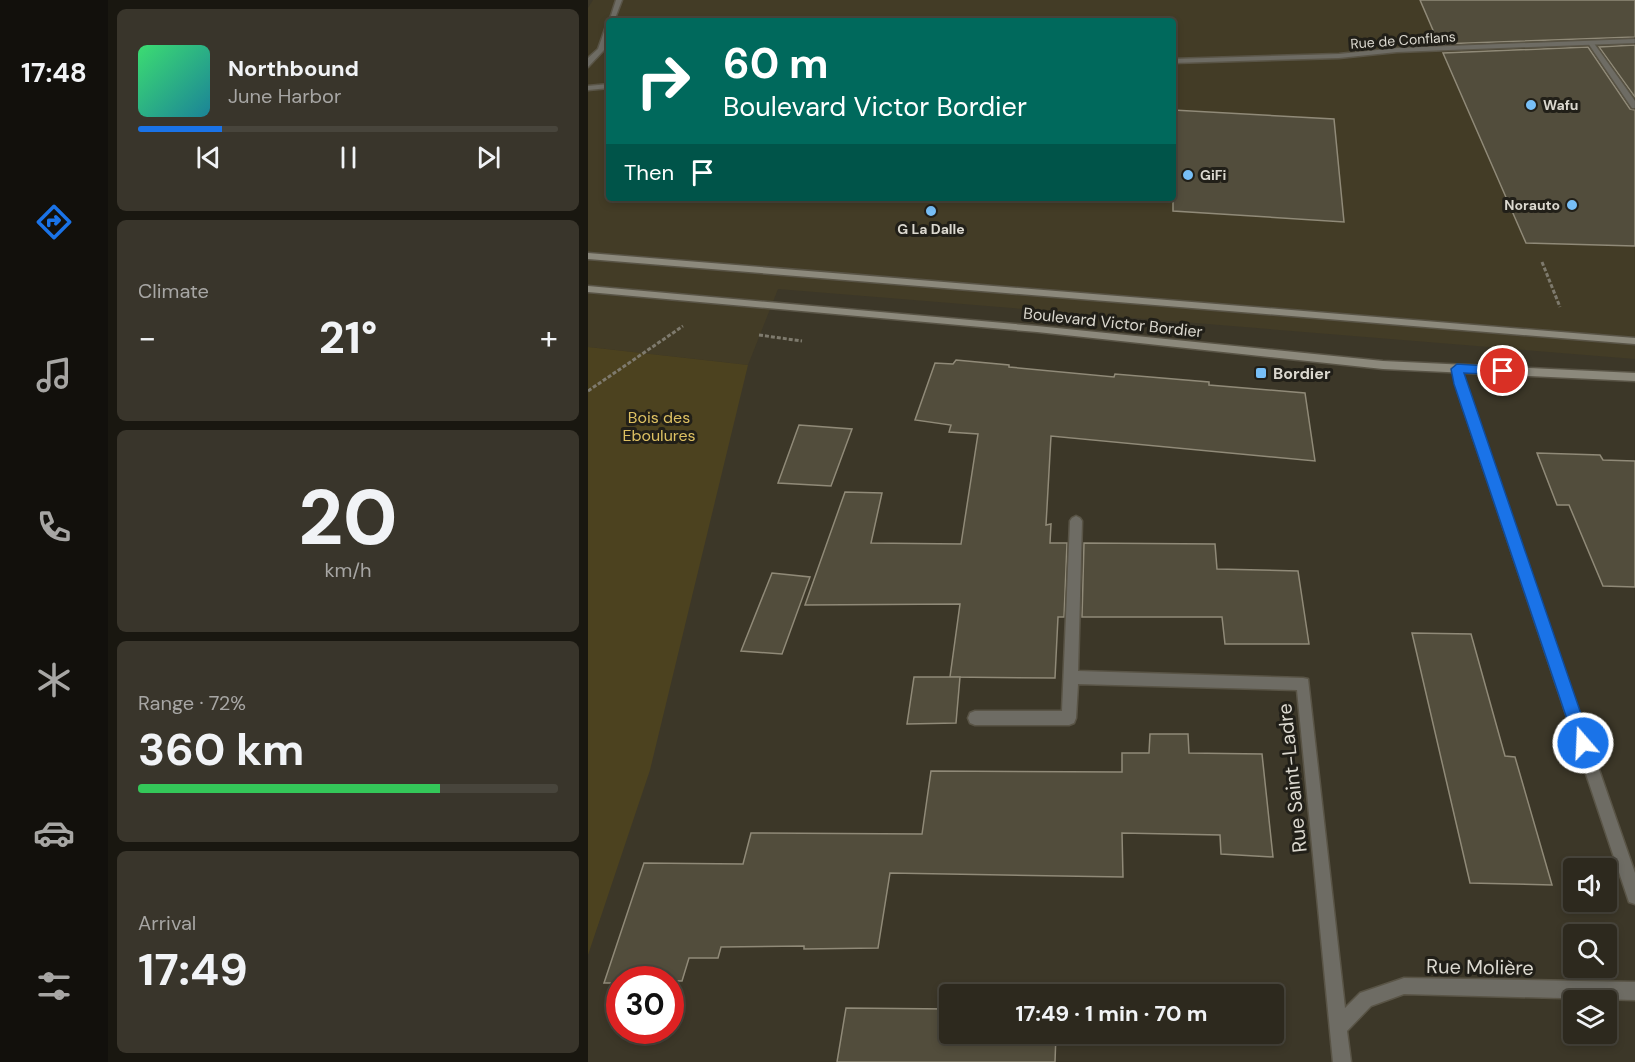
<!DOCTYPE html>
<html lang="en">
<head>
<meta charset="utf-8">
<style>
  :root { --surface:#2d291e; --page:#39352b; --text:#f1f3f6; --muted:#a7a6a4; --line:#48453c; --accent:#1a73e8 }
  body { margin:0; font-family:"DM Sans",sans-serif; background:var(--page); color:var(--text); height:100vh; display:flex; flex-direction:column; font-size:22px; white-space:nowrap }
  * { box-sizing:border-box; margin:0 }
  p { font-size:20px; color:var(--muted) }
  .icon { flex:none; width:33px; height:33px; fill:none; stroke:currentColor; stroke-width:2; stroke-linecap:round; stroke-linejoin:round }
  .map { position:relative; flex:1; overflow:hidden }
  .side { display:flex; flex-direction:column; gap:9px; padding:9px; background:#191710; width:480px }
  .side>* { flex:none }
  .banner { position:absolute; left:18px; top:18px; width:570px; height:183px; border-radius:6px; box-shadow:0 3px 9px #0003,0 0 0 2px var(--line); background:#00695c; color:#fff; overflow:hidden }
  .buttons { position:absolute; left:975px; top:858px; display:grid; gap:12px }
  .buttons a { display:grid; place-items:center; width:54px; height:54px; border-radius:6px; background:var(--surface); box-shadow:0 3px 9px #0003,0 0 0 2px var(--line); font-size:30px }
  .speed { position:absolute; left:18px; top:966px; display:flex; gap:12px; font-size:30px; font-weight:700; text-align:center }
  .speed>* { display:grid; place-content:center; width:78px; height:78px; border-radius:50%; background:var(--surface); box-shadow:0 3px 9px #0003,0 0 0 2px var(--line); line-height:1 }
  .speed .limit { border:9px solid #d22; background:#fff; color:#111 }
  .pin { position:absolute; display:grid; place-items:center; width:51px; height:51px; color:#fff; margin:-26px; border:3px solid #fff; border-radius:50%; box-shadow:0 2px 6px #0007 }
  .me { position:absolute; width:66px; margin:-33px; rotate:341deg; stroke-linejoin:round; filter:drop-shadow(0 0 4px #0008) }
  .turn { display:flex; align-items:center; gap:21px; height:126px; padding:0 18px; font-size:27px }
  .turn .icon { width:78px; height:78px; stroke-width:2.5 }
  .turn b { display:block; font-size:42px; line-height:51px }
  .then { display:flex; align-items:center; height:57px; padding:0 18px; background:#0003; gap:12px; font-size:22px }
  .big { font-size:45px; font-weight:700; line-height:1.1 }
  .side .tile { flex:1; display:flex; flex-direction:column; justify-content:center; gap:9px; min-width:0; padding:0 21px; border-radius:9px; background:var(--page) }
  .side .dial { align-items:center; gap:0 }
  .dial b { font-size:78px; line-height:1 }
  .song { display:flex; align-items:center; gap:18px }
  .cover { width:72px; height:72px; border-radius:9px; background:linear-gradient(135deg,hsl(140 70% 55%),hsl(190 70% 35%)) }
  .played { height:6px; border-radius:3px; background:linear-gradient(90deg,var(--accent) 20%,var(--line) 20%) }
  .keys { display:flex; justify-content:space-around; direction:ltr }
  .heat { display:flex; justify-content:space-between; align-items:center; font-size:33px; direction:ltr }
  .charge { height:9px; border-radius:4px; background:linear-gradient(90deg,#34c759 72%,var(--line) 0) }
  .trip { position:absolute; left:351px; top:984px; width:345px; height:60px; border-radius:6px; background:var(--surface); box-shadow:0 3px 9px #0003,0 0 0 2px var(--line); font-weight:700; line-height:60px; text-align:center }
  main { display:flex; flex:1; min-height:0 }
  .tabs { display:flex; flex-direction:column; width:108px; justify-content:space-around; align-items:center; background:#12100c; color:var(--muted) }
  .tabs .icon { width:42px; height:42px }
  .tabs .on { color:var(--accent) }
  .tabs b { font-size:27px; color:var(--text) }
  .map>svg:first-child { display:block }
  .built { fill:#433c26; fill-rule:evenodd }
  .green { fill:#4c421f }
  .building { fill:#524d3c; stroke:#908a78; stroke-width:1.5 }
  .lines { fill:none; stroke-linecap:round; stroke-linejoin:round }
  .lane-casing { stroke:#595446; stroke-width:3 }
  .street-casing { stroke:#595446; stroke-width:3 }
  .secondary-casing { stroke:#595446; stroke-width:3 }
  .path { stroke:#7e7a6d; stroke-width:3; stroke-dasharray:4 2; stroke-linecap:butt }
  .lane { fill:#6e6c64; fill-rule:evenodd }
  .street { fill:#6e6c64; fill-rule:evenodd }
  .secondary { fill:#8c897c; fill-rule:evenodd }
  .route { fill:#1a73e8; stroke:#114b97; stroke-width:1.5 }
  .poi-dot { fill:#77bff7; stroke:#211f18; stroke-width:2 }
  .labels { text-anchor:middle; stroke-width:6; stroke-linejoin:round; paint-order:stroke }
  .far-street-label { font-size:14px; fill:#dbd8cf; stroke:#211f18 }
  .far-poi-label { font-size:14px; font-weight:bold; fill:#dbd8cf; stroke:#211f18; text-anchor:start }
  .street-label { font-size:16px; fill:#dbd8cf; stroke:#211f18 }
  .poi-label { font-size:16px; font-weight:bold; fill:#dbd8cf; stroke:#211f18; text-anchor:start }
  .park-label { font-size:16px; fill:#ddc062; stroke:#211f18 }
  .near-street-label { font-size:20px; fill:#dbd8cf; stroke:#211f18 }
</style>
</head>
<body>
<main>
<nav class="tabs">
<b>17:48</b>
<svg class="icon on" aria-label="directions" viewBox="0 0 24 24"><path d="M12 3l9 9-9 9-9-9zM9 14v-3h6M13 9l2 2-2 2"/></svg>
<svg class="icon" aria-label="music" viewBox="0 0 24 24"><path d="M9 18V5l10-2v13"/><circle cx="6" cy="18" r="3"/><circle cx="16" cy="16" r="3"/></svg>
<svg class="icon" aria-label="phone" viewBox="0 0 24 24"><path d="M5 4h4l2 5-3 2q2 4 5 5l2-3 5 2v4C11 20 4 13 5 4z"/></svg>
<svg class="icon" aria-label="climate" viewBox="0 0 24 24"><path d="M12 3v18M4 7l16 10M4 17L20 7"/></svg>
<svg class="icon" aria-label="car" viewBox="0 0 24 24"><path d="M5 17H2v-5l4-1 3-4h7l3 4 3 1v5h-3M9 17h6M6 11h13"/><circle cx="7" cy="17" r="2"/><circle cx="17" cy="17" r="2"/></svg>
<svg class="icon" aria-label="filters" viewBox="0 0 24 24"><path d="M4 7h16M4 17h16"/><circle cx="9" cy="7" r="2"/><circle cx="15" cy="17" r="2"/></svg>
</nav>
<section class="side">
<div class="tile">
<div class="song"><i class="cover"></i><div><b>Northbound</b><p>June Harbor</p></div></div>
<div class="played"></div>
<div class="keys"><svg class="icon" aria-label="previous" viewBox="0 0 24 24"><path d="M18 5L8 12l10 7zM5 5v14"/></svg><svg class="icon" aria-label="pause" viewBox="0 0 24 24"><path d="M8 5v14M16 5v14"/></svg><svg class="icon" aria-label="next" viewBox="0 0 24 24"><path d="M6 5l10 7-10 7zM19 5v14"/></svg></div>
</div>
<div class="tile"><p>Climate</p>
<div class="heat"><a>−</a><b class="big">21°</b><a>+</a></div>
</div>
<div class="tile dial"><b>20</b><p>km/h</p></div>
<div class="tile"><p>Range · 72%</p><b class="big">360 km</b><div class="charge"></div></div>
<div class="tile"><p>Arrival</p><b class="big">17:49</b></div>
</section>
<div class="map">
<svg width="1047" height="1062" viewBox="0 0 1047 1062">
  <rect width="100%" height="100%" fill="#3c3728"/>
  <path class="built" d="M5 0H1047V359L190 289 160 365 0 347V8ZM21 21H585V198H21Z"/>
  <path class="green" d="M0 347 160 365 62 770 0 955Z"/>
  <g class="building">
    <path d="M832 0H1047V37L851 44Z"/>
    <path d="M1047 45V97L1011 47Z"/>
    <path d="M1000 47 1042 109 1047 110V246L938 243 855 53Z"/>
    <path d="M585 110 746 119 756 222 585 211Z"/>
    <path d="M368 360 421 365V367L526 377 527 374 621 382V385L717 393 727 461 463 436 458 525 463 524 462 543H479L476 617H470L467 678 362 677 372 604 217 605 257 492 294 493 283 543 373 544 390 434 361 432 363 425 327 420 347 363 365 364Z"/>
    <path d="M211 425 264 429 243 486 190 483Z"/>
    <path d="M949 453 1012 455 1015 460 1047 461V587L1015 586 981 505H969Z"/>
    <path d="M496 543 627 544 629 569 710 571 721 644H637L634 617H494Z"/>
    <path d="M184 573 222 577 194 654 153 651Z"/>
    <path d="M824 633 883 634 917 756 927 757 964 885 882 883Z"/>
    <path d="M326 677H372L368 723 319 724Z"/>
    <path d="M562 734H600L601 753 674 754 685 857 633 854 632 835 534 833 535 877 302 873 290 948 216 949V946L133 947 130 958H101L94 981 32 980V983H16L56 863 155 864 163 833 334 834 343 771 534 772V753H561Z"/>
    <path d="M470 985 469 994H375V986Z"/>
    <path d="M258 1008 362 1009V1034H468L467 1062H249Z"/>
  </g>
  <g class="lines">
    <defs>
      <g id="lane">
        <path d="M28 0H34L26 21 21 22Z"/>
        <path d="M21 24V36L16 50 0 67V58L10 49 18 26Z"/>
        <path d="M1001 42H1005L1047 101V108H1044L1000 43Z"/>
      </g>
      <g id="street">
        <path d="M1047 39V43L809 52 751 58 585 63V59L751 54 809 48Z"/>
        <path d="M21 84V88L0 90V86Z"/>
        <path d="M869 365 874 369 880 393 1047 873V904L1041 902 1039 896 870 393 864 369Z"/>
        <path d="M488 516 492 518 494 521 490 671 715 678 720 679 757 1008 772 993 816 978 1047 982V1000L816 994 783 1006 759 1031 763 1062H745L709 690 490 684 488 718 486 723 481 725H387L382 723 380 718 382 713 387 711H474L482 521 484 518Z"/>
      </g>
      <g id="secondary">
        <path d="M0 253 1047 338V344L0 259Z"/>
        <path d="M0 286 449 326 795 361 1047 373V381L795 369 449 332 0 292Z"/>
      </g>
    </defs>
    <use href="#lane" class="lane-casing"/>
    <use href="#street" class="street-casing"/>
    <use href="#secondary" class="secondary-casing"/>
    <g class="path">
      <path d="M954 262 972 307"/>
      <path d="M171 335 214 341"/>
      <path d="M0 391 95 326"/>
    </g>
    <use href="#lane" class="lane"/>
    <use href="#street" class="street"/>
    <use href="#secondary" class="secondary"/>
  </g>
  <path class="route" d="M869 364 915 367 921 371 915 375 876 373 1003 743 1000 749 995 751 989 749 987 743 866 384 863 369Z"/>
  <g class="poi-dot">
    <circle cx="943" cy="105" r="6"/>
    <circle cx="600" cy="175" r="6"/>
    <circle cx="984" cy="205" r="6"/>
    <circle cx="343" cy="211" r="6"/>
    <rect x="667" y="367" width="12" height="12" rx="3"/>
  </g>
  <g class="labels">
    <g class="far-street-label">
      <text transform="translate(815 40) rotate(-4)" y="5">Rue de Conflans</text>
    </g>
    <g class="far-poi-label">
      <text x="955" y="110">Wafu</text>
      <text x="612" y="180">GiFi</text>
      <text x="972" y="210" text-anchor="end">Norauto</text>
      <text x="343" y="234" text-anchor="middle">G La Dalle</text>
    </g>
    <g class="street-label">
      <text transform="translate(525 322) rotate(6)" y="6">Boulevard Victor Bordier</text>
    </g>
    <g class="poi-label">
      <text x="685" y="379">Bordier</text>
    </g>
    <g class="park-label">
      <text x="71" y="423">Bois des<tspan x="71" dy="18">Eboulures</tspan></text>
    </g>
    <g class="near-street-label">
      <text transform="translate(704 778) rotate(-96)" y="7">Rue Saint-Ladre</text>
      <text transform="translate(892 967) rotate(1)" y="7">Rue Molière</text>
    </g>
  </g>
</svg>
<div class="buttons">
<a><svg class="icon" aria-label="sound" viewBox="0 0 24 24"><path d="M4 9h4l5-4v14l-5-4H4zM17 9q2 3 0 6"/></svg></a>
<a><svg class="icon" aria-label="search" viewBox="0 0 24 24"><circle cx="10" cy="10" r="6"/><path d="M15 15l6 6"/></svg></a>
<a><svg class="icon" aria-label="layers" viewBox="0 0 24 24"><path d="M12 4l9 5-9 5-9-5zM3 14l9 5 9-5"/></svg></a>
</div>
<div class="speed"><div class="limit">30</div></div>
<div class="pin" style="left:915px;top:371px;background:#d93025"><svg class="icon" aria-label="arrive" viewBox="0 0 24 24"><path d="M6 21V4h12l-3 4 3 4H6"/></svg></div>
<svg class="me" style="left:995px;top:743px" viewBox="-20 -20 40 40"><circle r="17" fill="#1a73e8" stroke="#fff" stroke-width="3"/><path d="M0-11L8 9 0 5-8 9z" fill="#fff"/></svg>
<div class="trip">17:49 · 1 min · 70 m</div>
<div class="banner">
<div class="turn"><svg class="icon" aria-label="right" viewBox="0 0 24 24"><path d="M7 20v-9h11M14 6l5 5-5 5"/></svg><div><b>60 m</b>Boulevard Victor Bordier</div></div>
<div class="then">Then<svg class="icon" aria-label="arrive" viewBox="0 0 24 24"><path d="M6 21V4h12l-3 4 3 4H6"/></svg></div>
</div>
</div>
</main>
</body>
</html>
